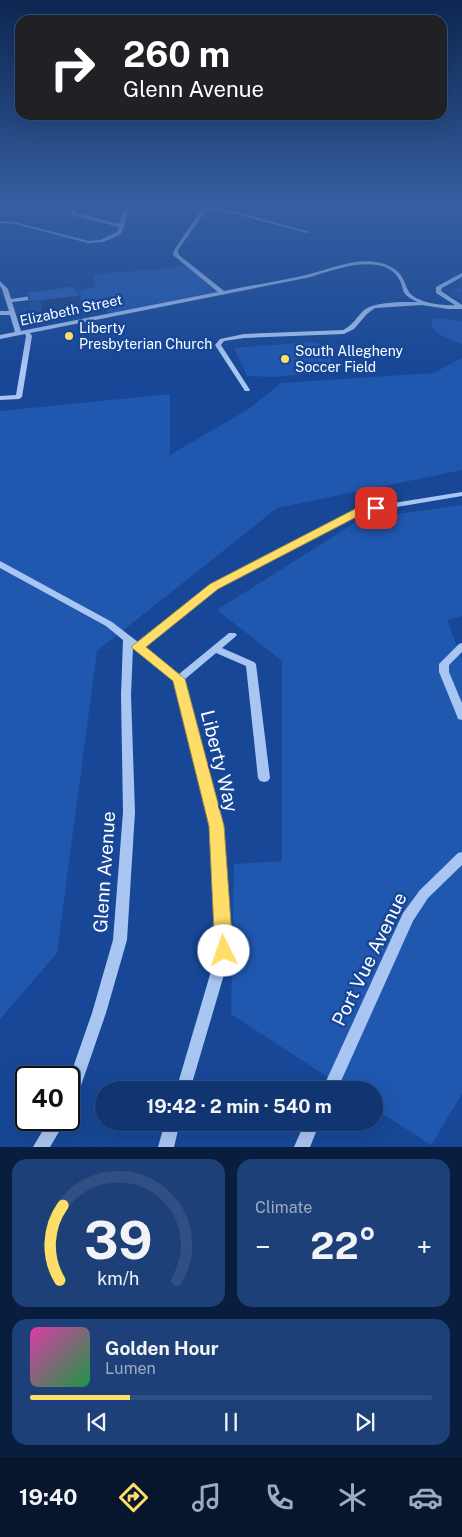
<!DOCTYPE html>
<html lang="en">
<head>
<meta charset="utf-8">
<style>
  :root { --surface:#113570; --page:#1e4078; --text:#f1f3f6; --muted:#9cabc3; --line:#305083; --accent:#ffdd69 }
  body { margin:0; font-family:"Public Sans",sans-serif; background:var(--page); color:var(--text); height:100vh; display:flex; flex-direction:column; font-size:19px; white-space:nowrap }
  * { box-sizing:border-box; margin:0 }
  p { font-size:16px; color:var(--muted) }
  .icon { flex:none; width:28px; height:28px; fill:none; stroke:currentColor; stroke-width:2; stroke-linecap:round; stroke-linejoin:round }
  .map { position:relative; height:1147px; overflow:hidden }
  .drawer { display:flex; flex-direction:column; gap:12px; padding:12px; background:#091d3e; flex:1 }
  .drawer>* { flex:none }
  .banner { position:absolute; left:15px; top:15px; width:432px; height:105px; border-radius:15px; box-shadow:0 5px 20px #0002,0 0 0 1px var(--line); background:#202124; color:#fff; overflow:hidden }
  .speed { position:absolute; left:15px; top:1066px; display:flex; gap:10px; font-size:25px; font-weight:700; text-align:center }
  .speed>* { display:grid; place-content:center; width:65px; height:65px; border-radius:50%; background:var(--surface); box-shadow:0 5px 20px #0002,0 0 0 1px var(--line); line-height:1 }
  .speed .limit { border:2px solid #111; border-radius:8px; background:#fff; color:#111 }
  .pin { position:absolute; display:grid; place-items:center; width:42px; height:42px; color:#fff; margin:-21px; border-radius:10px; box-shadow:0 2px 8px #0006 }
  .me { position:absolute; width:55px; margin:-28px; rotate:356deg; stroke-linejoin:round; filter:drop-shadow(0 0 4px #0008) }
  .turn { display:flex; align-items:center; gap:18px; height:105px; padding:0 25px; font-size:22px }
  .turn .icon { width:65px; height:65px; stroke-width:2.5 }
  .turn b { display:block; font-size:35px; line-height:42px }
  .big { font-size:38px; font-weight:700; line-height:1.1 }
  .drawer .card { flex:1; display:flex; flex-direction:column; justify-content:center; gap:8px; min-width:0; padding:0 18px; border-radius:15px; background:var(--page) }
  .drawer .dial { align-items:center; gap:0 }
  .dial svg { height:130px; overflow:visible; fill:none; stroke:var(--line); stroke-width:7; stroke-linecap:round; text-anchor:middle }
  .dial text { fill:var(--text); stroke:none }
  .song { display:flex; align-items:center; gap:15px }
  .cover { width:60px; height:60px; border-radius:8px; background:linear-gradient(135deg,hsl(320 70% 55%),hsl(140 70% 35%)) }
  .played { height:5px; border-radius:2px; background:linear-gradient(90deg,var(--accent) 25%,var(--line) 25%) }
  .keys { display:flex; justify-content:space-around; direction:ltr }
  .heat { display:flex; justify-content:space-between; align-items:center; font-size:28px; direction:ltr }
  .drawer .tiles { flex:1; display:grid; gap:12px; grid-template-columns:1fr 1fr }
  .card:last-child { grid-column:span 2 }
  .trip { position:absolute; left:95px; top:1081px; width:288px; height:50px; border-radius:25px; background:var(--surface); box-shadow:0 5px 20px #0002,0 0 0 1px var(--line); font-weight:700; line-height:50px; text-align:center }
  .menu { display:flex; height:80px; justify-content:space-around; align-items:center; background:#07152d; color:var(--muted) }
  .menu .icon { width:35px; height:35px }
  .menu .current { color:var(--accent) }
  .menu b { font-size:22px; color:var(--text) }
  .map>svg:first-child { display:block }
  .green { fill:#2057af }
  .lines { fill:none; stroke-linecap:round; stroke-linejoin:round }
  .minor { fill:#a9c5f1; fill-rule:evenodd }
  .wall { fill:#214f9b }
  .shaded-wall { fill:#1b407e }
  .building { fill:#265cb4; stroke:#1b407e }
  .route { fill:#ffdd69; stroke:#a69044 }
  .poi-dot { fill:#ffdd69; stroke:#174796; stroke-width:2 }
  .labels { text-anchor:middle; stroke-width:5; stroke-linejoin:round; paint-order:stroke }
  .far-street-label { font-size:14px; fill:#fff; stroke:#174796 }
  .far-poi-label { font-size:14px; fill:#fff; stroke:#174796; text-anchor:start }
  .near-street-label { font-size:19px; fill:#fff; stroke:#174796 }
</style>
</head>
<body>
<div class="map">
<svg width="462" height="1147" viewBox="0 0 462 1147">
  <rect width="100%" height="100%" fill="#174796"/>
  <g class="green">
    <path d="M187 265 222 292 110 315 99 303 81 306 73 293 95 286 93 275C124 271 156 271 187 265Z"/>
    <path d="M433 318 462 321V344C450 340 438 336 431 326Z"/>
    <path d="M309 342 327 345 334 371 275 377 247 376 234 348Z"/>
    <path d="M462 358V470L277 508 97 651 57 953 0 1019V411L170 394V455L250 408 281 383 433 373Z"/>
    <path d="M462 505V616L447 620 462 659V1094L431 1145 374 1108V1090H347L231 1014 234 864 282 861V661L217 610 361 519Z"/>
  </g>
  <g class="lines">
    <g class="minor">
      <path d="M0 206H5L0 209Z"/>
      <path d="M71 206H75L76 213 119 224 125 206H129L124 226 121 234 103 242 88 243 15 224 0 223V221L15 222 88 241 100 240 117 232 119 227 72 215Z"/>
      <path d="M204 206 241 213 309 232 307 233 240 215 207 209 178 250 179 255 224 291C252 285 282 281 310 274 333 268 358 257 381 263 392 266 400 271 404 281 406 285 407 289 409 292 417 303 443 306 455 305L436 293V287L462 273V277L442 288 441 291 462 305V309H448L422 305 375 308 367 314 354 329 344 334 244 338 224 341 221 345 250 390 249 391H245L215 345 220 339 244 334 343 330C352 326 356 318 363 311 374 301 403 302 418 302 397 293 407 290 397 276 380 253 333 270 311 277L30 333 32 336 22 397 19 399 0 400V396L16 395 26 336 25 334 0 339V335L15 332 10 315H0V311H9L2 289 0 286V281L8 289 11 299 38 295 41 297 38 299 12 302 21 331 218 292 173 255 174 250Z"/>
      <path d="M462 492V496L361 513 217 589 145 647 179 674 229 633H235L237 635 235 637 222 648 254 662 256 664 270 778 268 781 264 782 260 781 258 778 246 666 216 653 184 680 222 826 231 951 190 1090H176L217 951 210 826 174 681 133 647 131 695 135 812 127 940 106 1013 76 1100 74 1105 69 1107V1079L92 1013 113 940 123 812 121 695 123 640 106 626 0 568V561L112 622 138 642 211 585 356 509Z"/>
      <path d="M462 643V652L449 665V672L462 703V720L458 719 457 716 439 672V664L459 644Z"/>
      <path d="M462 852V865L428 898 413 921 337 1090H322L403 913 420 890 458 853Z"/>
      <path d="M49 1120H66L50 1147H33Z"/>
      <path d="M165 1122H180L174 1147H158Z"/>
      <path d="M305 1122H320L310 1147H294Z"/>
    </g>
  </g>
  <g class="wall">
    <path d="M461 279H462V286L460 285Z"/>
    <path d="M462 286V300L451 295 452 289Z"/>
    <path d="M27 292 80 296 81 306 31 312Z"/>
  </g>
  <path class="shaded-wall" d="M80 296 81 306 42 311 41 301Z"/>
  <g class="building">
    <path d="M74 286 80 296 30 302 27 292Z"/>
    <path d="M462 286V294L452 289Z"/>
  </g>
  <linearGradient id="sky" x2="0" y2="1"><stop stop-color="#0d2752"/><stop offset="0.56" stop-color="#365ea0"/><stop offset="1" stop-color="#365ea0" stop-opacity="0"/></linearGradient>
  <rect width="462" height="367" fill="url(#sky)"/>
  <path class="route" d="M376 505 381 508 380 510 362 514 218 589 146 647 185 679 224 826 233 951 230 956 224 959 218 956 215 951 209 826 173 681 131 647 210 584 355 509Z"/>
  <g class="poi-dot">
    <circle cx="69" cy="336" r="5"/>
    <circle cx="285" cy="359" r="5"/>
  </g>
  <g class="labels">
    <g class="far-street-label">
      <text transform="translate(71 310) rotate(-12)" y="5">Elizabeth Street</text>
    </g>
    <g class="far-poi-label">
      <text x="79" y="333">Liberty<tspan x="79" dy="16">Presbyterian Church</tspan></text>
      <text x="295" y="356">South Allegheny<tspan x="295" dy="16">Soccer Field</tspan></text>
    </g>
    <g class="near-street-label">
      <text transform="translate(220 761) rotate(76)" y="7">Liberty Way</text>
      <text transform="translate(104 872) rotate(-86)" y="7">Glenn Avenue</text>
      <text transform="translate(369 959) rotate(-64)" y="7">Port Vue Avenue</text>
    </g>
  </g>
</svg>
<div class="speed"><div class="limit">40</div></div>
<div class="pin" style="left:376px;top:508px;background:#d93025"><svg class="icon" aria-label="arrive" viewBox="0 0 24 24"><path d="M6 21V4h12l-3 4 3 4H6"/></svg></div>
<svg class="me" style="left:224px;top:951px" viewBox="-20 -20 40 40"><circle r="19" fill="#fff"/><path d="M0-13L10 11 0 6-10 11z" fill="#ffdd69"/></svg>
<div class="trip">19:42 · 2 min · 540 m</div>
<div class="banner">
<div class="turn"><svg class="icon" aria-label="right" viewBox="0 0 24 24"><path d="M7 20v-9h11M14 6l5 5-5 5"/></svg><div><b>260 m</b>Glenn Avenue</div></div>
</div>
</div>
<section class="drawer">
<div class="tiles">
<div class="card dial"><svg viewBox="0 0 100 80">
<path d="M14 69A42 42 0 1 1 86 69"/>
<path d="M14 69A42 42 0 0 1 16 23" stroke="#ffdd69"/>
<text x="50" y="56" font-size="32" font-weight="700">39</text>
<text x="50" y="72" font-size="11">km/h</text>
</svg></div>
<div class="card"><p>Climate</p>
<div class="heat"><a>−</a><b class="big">22°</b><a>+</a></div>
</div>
<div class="card">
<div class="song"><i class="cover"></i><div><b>Golden Hour</b><p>Lumen</p></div></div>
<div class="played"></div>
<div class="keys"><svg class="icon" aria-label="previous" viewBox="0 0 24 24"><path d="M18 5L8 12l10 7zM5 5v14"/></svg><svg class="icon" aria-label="pause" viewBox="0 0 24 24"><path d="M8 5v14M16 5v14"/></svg><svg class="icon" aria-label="next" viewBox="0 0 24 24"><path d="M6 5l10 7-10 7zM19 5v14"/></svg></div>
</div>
</div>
</section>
<nav class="menu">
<b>19:40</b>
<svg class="icon current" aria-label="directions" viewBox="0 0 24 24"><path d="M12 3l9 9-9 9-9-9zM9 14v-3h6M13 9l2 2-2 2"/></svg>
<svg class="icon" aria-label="music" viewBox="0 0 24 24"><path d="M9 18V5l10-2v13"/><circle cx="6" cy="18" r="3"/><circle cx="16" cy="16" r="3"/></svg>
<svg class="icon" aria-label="phone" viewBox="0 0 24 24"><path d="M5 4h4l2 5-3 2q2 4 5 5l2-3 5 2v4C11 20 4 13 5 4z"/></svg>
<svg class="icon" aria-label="climate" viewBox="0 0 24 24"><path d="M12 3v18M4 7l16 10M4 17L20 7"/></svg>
<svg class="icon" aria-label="car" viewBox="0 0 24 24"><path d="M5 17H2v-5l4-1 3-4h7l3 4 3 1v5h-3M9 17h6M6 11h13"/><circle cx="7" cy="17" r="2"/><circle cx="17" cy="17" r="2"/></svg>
</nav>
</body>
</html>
